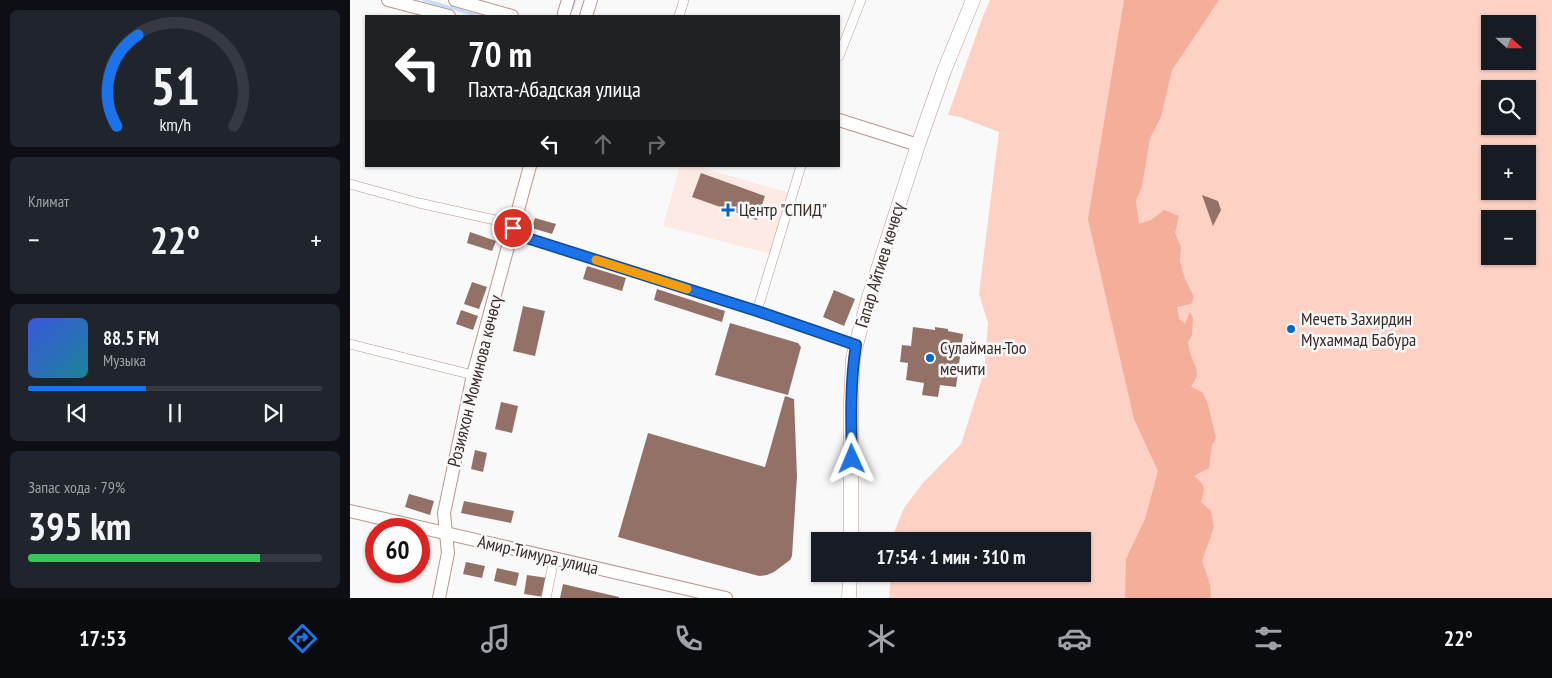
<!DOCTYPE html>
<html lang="ru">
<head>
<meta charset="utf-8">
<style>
  :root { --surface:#171b24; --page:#20242c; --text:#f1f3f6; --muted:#9ea1a6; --line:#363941; --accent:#1a73e8 }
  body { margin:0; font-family:"PT Sans Narrow",sans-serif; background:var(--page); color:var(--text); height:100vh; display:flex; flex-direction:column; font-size:19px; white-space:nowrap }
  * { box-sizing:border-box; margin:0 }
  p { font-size:16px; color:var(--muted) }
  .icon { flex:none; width:28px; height:28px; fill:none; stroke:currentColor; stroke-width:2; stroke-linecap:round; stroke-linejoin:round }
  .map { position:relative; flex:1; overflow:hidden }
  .details { display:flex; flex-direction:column; gap:10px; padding:10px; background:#0d0f14; width:350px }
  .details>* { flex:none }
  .banner { position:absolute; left:15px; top:15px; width:475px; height:152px; border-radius:0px; box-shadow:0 1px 4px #0004; background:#202124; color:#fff; overflow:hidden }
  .needle { width:32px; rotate:111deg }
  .controls { position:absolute; left:1131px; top:15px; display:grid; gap:10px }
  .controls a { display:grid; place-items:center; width:55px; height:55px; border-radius:0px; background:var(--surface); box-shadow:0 1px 4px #0004; font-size:25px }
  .speed { position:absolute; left:15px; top:518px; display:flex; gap:10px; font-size:25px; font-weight:700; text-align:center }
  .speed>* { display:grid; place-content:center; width:65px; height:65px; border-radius:50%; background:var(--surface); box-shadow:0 1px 4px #0004; line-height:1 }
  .speed .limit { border:8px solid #d22; background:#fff; color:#111 }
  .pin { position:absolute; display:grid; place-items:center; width:42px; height:42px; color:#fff; margin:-21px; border:2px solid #fff; border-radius:50%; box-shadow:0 1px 5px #0007 }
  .me { position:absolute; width:55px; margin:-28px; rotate:359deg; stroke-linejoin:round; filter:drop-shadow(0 0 4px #0008) }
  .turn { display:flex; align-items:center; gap:18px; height:105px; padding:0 20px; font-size:22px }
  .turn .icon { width:65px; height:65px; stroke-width:2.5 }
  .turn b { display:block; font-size:35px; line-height:42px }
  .lanes { display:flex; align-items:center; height:48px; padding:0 20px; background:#0003; justify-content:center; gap:25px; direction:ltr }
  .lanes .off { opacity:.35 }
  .big { font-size:38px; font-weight:800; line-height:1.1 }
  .details .widget { flex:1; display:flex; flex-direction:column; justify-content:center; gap:8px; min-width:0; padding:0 18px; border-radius:8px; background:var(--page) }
  .details .dial { align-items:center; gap:0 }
  .dial svg { height:130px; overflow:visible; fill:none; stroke:var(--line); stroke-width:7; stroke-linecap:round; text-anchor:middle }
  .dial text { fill:var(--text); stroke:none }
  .song { display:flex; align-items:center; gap:15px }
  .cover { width:60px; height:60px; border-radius:8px; background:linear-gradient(135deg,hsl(230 70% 55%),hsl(190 70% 35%)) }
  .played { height:5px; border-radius:2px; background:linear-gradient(90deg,var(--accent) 40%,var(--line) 40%) }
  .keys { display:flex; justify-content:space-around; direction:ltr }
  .heat { display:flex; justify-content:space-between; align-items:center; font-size:28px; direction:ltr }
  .charge { height:8px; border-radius:4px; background:linear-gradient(90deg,#34c759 79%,var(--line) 0) }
  .trip { position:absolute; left:461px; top:532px; width:280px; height:50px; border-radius:0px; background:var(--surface); box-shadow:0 1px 4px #0004; font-weight:800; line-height:50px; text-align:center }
  .tab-bar { display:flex; height:80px; justify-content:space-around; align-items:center; background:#090b0e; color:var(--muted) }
  .tab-bar .icon { width:35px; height:35px }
  .tab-bar .on { color:var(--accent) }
  .tab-bar b { font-size:22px; color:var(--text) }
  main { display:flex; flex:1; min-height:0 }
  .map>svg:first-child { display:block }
  .built { fill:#feeae5 }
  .green { fill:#fed1c5; fill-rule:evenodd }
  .forest { fill:#f5ae9a }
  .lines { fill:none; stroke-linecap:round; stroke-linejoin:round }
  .stream { stroke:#c5ddfe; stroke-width:3 }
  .building { fill:#947167 }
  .street-casing { stroke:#ba958a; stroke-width:10 }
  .secondary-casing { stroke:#ba958a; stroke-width:14 }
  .primary-casing { stroke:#ba958a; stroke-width:15 }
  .street { stroke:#fff; stroke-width:9 }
  .secondary { stroke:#fff; stroke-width:12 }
  .primary { stroke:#fff; stroke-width:14 }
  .route-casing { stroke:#114b97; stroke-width:12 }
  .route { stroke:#1a73e8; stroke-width:9 }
  .slow { stroke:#f59e0b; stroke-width:9 }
  .poi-dot { fill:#0066cf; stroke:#f9f9f9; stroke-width:2 }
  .labels { text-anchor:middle; stroke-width:5; stroke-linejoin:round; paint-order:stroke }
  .poi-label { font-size:18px; fill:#392a26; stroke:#f9f9f9; text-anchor:start }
  .street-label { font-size:18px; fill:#392a26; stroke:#f9f9f9 }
</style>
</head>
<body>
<main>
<section class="details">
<div class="widget dial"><svg viewBox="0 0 100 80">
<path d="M14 69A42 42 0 1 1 86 69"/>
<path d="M14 69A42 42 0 0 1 27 13" stroke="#1a73e8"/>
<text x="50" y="56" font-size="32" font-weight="700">51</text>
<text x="50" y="72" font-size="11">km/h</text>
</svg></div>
<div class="widget"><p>Климат</p>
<div class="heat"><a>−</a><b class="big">22°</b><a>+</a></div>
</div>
<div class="widget">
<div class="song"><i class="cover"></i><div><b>88.5 FM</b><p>Музыка</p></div></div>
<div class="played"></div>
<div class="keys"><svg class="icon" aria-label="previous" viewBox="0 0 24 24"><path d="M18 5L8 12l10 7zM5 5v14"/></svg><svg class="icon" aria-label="pause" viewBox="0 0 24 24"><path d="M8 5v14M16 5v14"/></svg><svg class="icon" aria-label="next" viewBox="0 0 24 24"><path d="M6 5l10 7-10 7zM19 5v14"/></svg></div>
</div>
<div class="widget"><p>Запас хода · 79%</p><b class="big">395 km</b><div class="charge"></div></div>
</section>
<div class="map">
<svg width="1202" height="598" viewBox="0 0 1202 598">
  <rect width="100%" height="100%" fill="#f9f9f9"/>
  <path class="built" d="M330 166H346L444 194 421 254 313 226Z"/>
  <path class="green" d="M640 0H1202V598H539L541 574H732V541H542L543 535 554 508 572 484 611 444 634 372 638 323 629 294 649 132 610 117 598 115 633 16ZM1140 24H1178V61H1140ZM1140 89H1178V126H1140ZM1140 154H1178V191H1140ZM1140 219H1178V256H1140Z"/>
  <path class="forest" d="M774 0H869L822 70 811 117 800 138 792 186 786 201 789 224 801 220 814 210 829 216 825 233 831 247 830 261 835 279 844 297 841 304 827 307 829 319 835 324 840 312 843 318 842 335 838 342 840 353 846 368 847 376 841 387 852 392 857 401 866 438 862 445 859 468 844 476C856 486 855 488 851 502L861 511 864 527 852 561 860 584 861 598H775L776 559 795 519 808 471 784 419 738 219Z"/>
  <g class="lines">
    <g class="stream">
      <path d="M74 0 129 16"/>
      <path d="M222 9 225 0"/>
    </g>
  </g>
  <g class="building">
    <path d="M351 173 415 196 407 220 342 197Z"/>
    <path d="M852 195 868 201 871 210 863 226Z"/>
    <path d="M185 218 206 224 202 234 182 228Z"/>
    <path d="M120 232 146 241 142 251 117 243Z"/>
    <path d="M237 266 276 278 272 291 233 279Z"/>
    <path d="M122 282 137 287 129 309 114 304Z"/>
    <path d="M307 289 375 311 372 322 304 300Z"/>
    <path d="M484 290 505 299 494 326 473 317Z"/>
    <path d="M173 306 195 311 185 356 163 351Z"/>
    <path d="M111 310 128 316 123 330 106 324Z"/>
    <path d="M380 323 448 343 451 347 438 395 365 375Z"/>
    <path d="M563 327 585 330V327L598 329V331L613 334 606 387 590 385 588 397 572 395 574 383 556 380 558 363 550 362 551 354 552 345 561 346Z"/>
    <path d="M435 396 444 399 447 476 442 556 440 560 424 572 417 575 409 576 353 561 268 537 298 433 415 467Z"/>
    <path d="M151 402 168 406 162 433 145 429Z"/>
    <path d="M125 450 137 453 133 472 121 469Z"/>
    <path d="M59 494 84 501 80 515 55 507Z"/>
    <path d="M114 501 164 511 161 523 111 513Z"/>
    <path d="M69 550 80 551 79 560 69 558Z"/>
    <path d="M116 562 135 566 132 578 113 574Z"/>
    <path d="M147 568 169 573 166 586 144 581Z"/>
    <path d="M177 575 198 578 194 597 174 594Z"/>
    <path d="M213 584 269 597V598H210Z"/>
  </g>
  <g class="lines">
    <defs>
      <g id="street">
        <path d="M329 16 334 0"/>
        <path d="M489 56 511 0"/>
        <path d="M0 184 69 203 154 222 177 238 407 311 506 345"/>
        <path d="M407 311 451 166"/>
        <path d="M0 344 123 375"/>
        <path d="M196 598 204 559"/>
      </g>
      <g id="secondary">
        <path d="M38 0 99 16"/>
        <path d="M105 0 162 16"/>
        <path d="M214 16V13L218 0"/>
        <path d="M236 16 241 0"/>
        <path d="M489 120 568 145"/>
        <path d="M0 511 376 598"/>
        <path d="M89 598 98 553 94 513 123 375 180 166"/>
      </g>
      <g id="primary">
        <path d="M501 541V401L503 359 506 345 519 297 568 145 594 71 623 0"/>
        <path d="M499 598 500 574"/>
      </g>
    </defs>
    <use href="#street" class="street-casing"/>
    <use href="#secondary" class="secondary-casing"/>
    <use href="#primary" class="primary-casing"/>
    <use href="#street" class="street"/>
    <use href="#secondary" class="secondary"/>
    <use href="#primary" class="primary"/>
  </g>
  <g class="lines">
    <defs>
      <path id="route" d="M163 228 177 238 407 311 506 345C500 382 501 421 502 459"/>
    </defs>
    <use href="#route" class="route-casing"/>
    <use href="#route" class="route"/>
    <path class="slow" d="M246 260 337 289"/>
  </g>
  <g class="poi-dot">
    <path d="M375.5 202.5h5v5h5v5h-5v5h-5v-5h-5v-5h5z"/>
    <circle cx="941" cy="329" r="5"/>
    <circle cx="580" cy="358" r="5"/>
  </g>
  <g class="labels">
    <g class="poi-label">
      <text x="389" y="216">Центр "СПИД"</text>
      <text x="951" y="325">Мечеть Захирдин<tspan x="951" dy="21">Мухаммад Бабура</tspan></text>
      <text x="590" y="354">Сулайман-Тоо<tspan x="590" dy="21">мечити</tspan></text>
    </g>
    <g class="street-label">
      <text transform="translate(530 265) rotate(-73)" y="6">Гапар Айтиев көчөсү</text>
      <text transform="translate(125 381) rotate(-76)" y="6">Розияхон Моминова көчөсү</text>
      <text transform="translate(188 555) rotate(13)" y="6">Амир-Тимура улица</text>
    </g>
  </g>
</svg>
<div class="controls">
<a><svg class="needle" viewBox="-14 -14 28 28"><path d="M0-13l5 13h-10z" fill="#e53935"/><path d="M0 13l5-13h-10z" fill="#9ea1a6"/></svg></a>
<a><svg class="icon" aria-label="search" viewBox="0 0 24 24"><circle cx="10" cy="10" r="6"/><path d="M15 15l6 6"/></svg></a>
<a>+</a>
<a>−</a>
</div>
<div class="speed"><div class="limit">60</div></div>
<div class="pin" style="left:163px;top:228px;background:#d93025"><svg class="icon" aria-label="arrive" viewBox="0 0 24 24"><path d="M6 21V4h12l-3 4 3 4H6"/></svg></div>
<svg class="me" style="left:502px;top:459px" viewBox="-20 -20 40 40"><path d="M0-17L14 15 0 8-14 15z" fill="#1a73e8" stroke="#fff" stroke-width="4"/></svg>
<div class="trip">17:54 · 1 мин · 310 m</div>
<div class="banner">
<div class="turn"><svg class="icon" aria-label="left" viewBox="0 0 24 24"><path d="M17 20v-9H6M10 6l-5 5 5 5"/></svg><div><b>70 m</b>Пахта-Абадская улица</div></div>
<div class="lanes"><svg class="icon" aria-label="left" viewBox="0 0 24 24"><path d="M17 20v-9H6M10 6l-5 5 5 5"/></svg><svg class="icon off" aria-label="ahead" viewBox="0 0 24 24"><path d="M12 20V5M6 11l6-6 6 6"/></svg><svg class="icon off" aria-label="right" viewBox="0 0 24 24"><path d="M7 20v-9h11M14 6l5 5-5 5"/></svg></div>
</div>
</div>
</main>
<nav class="tab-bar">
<b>17:53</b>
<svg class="icon on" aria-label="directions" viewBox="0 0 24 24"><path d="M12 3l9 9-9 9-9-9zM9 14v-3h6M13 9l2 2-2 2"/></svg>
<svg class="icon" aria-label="music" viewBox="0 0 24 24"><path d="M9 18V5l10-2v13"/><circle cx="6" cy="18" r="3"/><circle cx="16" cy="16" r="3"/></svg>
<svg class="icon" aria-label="phone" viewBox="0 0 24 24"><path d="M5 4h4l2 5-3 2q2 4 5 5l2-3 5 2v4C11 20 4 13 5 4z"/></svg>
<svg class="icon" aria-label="climate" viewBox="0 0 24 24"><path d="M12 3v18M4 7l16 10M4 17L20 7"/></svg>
<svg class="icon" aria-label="car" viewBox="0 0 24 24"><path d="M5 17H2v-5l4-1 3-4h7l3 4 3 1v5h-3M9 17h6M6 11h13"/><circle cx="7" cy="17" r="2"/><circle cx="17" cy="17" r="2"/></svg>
<svg class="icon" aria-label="filters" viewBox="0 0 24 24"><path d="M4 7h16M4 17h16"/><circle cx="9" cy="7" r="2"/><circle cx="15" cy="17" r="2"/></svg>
<b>22°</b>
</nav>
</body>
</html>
